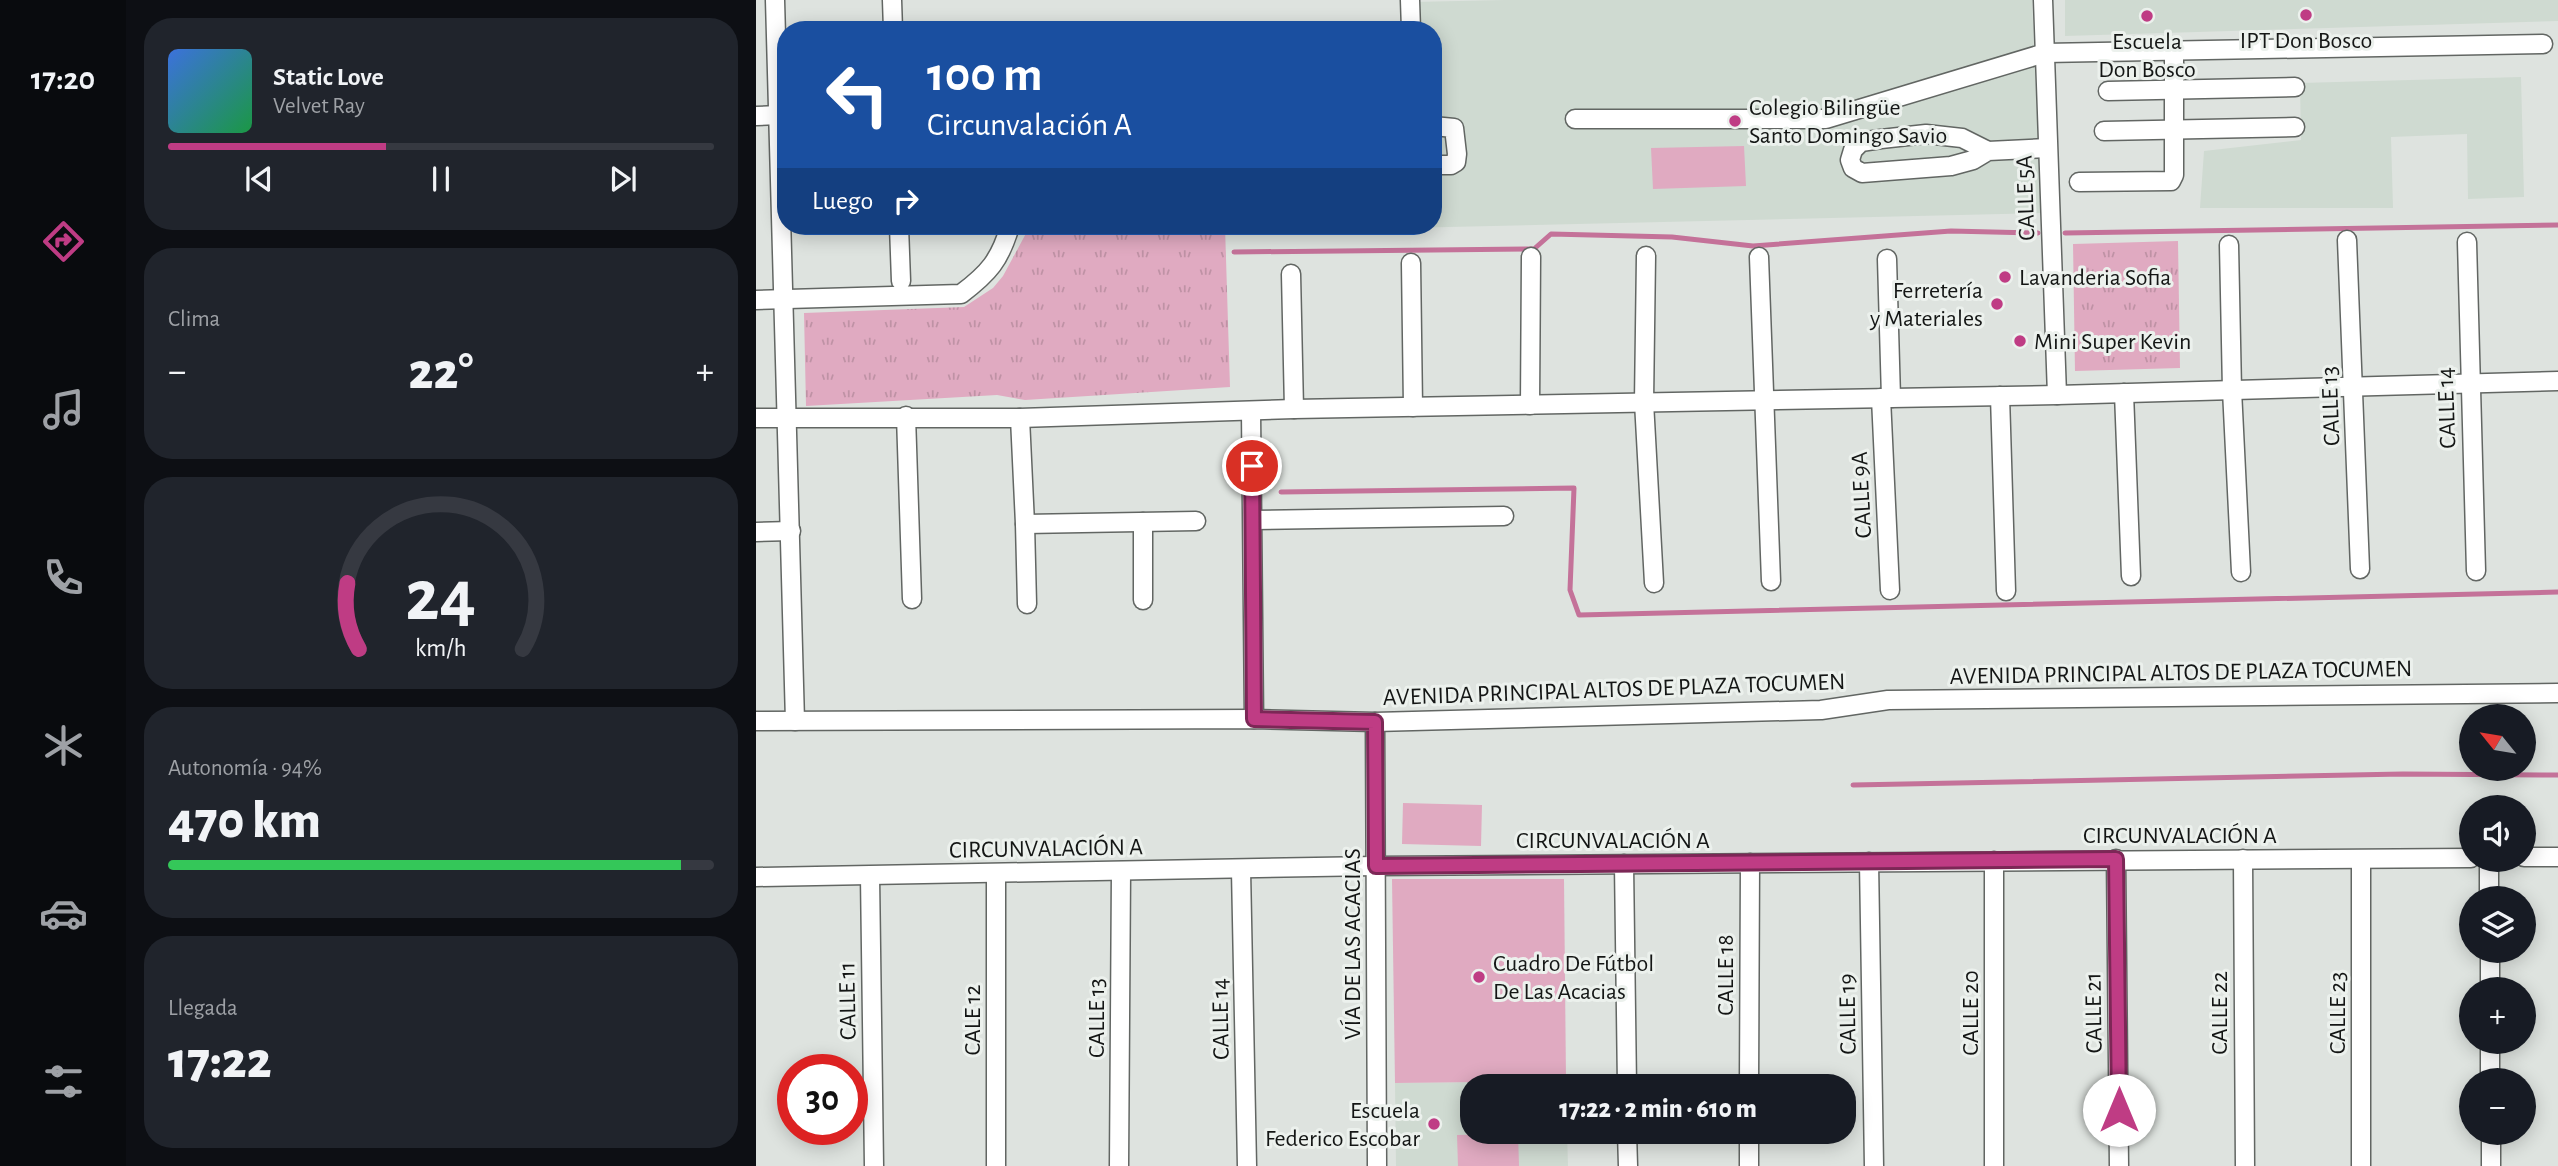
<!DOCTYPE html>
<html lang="es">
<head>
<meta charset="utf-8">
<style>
  :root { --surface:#171b24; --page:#20242c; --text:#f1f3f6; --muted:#9ea1a6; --line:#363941; --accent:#bf3c84 }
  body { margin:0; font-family:"Alegreya Sans",sans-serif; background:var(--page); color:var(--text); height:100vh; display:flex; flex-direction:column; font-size:26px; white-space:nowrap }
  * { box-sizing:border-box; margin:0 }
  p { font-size:23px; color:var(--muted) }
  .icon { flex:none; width:38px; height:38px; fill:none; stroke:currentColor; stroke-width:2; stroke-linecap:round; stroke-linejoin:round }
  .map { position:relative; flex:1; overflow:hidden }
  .drawer { display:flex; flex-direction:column; gap:18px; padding:18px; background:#0d0f14; width:630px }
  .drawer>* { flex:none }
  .top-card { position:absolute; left:21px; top:21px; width:665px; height:214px; border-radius:28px; box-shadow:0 4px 18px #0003; background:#1a4fa0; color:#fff; overflow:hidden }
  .needle { width:46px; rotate:300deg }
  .controls { position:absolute; left:1703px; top:704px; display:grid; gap:14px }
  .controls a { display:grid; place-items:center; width:77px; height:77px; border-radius:50%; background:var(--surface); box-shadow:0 4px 18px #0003; font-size:35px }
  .speed { position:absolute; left:21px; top:1054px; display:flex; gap:14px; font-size:35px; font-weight:700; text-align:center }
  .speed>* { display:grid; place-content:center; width:91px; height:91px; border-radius:50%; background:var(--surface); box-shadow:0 4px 18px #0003; line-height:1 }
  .speed .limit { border:10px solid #d22; background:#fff; color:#111 }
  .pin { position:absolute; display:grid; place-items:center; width:60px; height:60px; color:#fff; margin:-30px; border:4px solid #fff; border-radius:50%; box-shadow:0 2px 7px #0007 }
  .me { position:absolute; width:77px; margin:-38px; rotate:0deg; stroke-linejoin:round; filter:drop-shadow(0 0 5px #0008) }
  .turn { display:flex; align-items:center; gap:24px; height:147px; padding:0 35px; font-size:32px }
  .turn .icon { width:91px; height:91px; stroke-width:2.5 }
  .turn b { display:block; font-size:49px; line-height:60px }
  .then { display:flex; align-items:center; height:66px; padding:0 35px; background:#0003; gap:14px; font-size:26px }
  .big { font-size:52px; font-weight:800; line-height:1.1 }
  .drawer .card { flex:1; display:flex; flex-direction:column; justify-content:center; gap:10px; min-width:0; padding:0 24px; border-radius:28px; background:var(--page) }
  .drawer .dial { align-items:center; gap:0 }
  .dial svg { height:182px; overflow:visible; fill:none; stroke:var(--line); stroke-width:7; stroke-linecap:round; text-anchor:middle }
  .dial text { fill:var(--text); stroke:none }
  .song { display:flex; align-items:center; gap:21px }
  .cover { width:84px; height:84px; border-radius:10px; background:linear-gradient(135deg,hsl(220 70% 55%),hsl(140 70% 35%)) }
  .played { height:7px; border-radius:4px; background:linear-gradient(90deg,var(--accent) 40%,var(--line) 40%) }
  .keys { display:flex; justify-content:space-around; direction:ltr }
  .heat { display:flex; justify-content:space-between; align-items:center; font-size:38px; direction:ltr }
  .charge { height:10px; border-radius:5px; background:linear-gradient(90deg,#34c759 94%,var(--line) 0) }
  .trip { position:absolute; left:704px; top:1074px; width:396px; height:70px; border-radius:28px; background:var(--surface); box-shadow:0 4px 18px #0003; font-weight:800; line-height:70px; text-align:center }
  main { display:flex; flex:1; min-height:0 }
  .tab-bar { display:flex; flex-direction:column; width:126px; justify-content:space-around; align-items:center; background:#090b0e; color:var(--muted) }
  .tab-bar .icon { width:49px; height:49px }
  .tab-bar .selected { color:var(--accent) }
  .tab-bar b { font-size:32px; color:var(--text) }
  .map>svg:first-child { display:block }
  .built { fill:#cfdad1 }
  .green { fill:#e0aac1 }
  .park { fill:url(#park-tufts) }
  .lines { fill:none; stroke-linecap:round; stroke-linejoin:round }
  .stream { stroke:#c47299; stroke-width:5 }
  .minor-casing { stroke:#626663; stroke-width:21 }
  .minor { stroke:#fff; stroke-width:18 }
  .route-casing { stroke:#7c2756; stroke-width:18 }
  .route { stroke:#bf3c84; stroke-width:12 }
  .poi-dot { fill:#bf3c84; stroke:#ecf1ed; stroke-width:2.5 }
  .labels { text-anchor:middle; stroke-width:6; stroke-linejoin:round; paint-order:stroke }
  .poi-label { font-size:24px; fill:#141615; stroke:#ecf1ed; text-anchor:start }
  .street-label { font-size:24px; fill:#141615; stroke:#ecf1ed }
</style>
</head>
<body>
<main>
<nav class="tab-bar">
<b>17:20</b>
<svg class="icon selected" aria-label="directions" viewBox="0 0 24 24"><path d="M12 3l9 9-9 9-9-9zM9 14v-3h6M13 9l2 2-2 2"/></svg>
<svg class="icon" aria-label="music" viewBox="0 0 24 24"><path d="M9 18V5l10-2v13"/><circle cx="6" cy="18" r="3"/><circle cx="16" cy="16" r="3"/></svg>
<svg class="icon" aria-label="phone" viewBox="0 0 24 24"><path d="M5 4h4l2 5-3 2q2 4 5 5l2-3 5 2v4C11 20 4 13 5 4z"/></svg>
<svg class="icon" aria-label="climate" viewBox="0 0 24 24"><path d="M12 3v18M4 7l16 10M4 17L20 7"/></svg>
<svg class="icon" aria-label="car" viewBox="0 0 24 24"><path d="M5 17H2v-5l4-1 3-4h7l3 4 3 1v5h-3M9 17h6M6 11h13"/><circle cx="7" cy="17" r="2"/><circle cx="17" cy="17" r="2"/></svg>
<svg class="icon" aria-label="filters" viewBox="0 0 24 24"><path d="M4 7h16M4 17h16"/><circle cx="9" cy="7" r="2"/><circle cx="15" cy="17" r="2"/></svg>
</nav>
<section class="drawer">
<div class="card">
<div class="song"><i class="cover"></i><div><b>Static Love</b><p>Velvet Ray</p></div></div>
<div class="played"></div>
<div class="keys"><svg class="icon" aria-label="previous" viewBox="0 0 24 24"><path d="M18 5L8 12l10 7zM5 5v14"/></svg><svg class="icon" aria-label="pause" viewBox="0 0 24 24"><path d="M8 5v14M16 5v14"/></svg><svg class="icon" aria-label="next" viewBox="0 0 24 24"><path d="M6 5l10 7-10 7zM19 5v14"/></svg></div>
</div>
<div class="card"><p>Clima</p>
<div class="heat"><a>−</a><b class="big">22°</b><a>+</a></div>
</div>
<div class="card dial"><svg viewBox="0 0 100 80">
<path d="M14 69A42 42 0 1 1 86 69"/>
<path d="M14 69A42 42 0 0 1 9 40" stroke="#bf3c84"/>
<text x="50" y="56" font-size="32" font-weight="700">24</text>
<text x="50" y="72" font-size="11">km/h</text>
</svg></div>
<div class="card"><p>Autonomía · 94%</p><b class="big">470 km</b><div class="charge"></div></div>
<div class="card"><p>Llegada</p><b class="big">17:22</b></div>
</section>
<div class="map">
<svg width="1802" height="1166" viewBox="0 0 1802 1166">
  <defs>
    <pattern id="park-tufts" width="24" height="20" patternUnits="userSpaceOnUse" patternTransform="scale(1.75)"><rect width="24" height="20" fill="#e0aac1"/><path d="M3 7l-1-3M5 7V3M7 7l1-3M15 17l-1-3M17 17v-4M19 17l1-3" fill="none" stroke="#bf92a5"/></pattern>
  </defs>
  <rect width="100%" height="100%" fill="#dee3df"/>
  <g class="built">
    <path d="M749 0H1276L1285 213 648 228V226H677V30H656L657 2Z"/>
    <path d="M1309 0H1802V21L1309 36Z"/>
    <path d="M1765 77 1768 197 1712 199 1711 134 1635 137 1637 208H1444L1448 151 1545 140 1544 83Z"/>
    <path d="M810 1081V1087H716V1132H811L812 1166H640L639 1083Z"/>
  </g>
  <g class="green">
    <path d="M988 146 990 186 897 189 895 148Z"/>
    <path d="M647 803 726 805 725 846 646 844Z"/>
    <path d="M636 879H808L810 1081 639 1083Z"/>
    <path d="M762 1134 763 1166H702L701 1135Z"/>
  </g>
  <g class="park">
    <path d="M274 226H469L474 387 269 400 241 395 50 406 48 313 208 307 237 288 247 276Z"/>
    <path d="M1422 241 1424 368 1319 371 1317 244Z"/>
  </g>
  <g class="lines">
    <g class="stream">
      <path d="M1309 233 1802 225"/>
      <path d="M478 252 778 249 795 234 916 237 997 246 1195 231 1282 233"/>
      <path d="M525 492 818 488 814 590 823 615 1802 592"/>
      <path d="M1097 785 1647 774 1802 775"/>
    </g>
    <defs>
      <g id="minor">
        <path d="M19 0 39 721"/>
        <path d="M136 0 137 30"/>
        <path d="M654 0 655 30"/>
        <path d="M1287 0 1301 395"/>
        <path d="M1352 91 1539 87"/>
        <path d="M0 116 23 115"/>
        <path d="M819 119H1070L1289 53 1787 44"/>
        <path d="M677 126 698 128 701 154 700 162 695 165H677"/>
        <path d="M1348 131 1539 127"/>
        <path d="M1232 151 1217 160 1195 166 1106 173 1097 168 1094 160 1097 150 1105 142 1125 139 1170 134 1206 138 1232 151 1291 148"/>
        <path d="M1323 182 1415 181 1418 175V51"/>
        <path d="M143 226 145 281"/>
        <path d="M1591 240 1604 569"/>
        <path d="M1711 242 1720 571"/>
        <path d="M1473 245 1476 390 1485 572"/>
        <path d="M890 256 888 402 898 583"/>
        <path d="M1003 257 1015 581"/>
        <path d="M1131 259 1135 398"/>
        <path d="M655 263 657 407"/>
        <path d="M535 274 538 409"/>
        <path d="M0 300 205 294C233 273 244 260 254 226"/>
        <path d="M1368 393 1375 576"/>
        <path d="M1244 396 1250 591"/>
        <path d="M1125 398 1134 590"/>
        <path d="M774 405 775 257"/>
        <path d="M495 411 498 719"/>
        <path d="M150 416 156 599"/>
        <path d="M0 418H264L538 409 1301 395 1802 381"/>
        <path d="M264 418 269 524 271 604"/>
        <path d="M497 520 748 516"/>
        <path d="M387 522V600"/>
        <path d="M269 524 440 521"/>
        <path d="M0 532 35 531"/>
        <path d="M0 721 498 719 619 722 1065 710 1132 700 1802 693"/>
        <path d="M619 722 621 1166"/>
        <path d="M1768 857H1802"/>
        <path d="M1360 859 1363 1166"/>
        <path d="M1487 859 1489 1166"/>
        <path d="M1733 859V898"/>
        <path d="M1605 860V1166"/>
        <path d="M1238 861V1166"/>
        <path d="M1113 862 1118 1166"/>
        <path d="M868 864 871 1087"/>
        <path d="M485 870 491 1166"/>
        <path d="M114 876 118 1166"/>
        <path d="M0 877 619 866 1715 858"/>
        <path d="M1734 950V989"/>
        <path d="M1734 1041V1080"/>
        <path d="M993 1087 994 863"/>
        <path d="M871 1132 872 1166"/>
        <path d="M1735 1132V1166"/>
        <path d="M240 1166V874"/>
        <path d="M363 1166 365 871"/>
        <path d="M993 1166V1132"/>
      </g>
    </defs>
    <use href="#minor" class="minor-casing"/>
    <use href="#minor" class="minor"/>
  </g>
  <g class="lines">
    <defs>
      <path id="route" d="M496 466 498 719 619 722 620 866 1360 859 1363 1110"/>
    </defs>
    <use href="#route" class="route-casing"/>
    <use href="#route" class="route"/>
  </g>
  <g class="poi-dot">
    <circle cx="1550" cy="15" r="7"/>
    <circle cx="1391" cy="16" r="7"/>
    <circle cx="979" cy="121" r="7"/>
    <circle cx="1249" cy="277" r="7"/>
    <circle cx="1241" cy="304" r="7"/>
    <circle cx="1264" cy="341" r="7"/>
    <circle cx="723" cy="977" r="7"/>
    <circle cx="678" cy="1124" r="7"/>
  </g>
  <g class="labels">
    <g class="poi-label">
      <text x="1550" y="48" text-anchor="middle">IPT Don Bosco</text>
      <text x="1391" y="49" text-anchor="middle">Escuela<tspan x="1391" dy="28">Don Bosco</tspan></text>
      <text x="993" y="115">Colegio Bilingüe<tspan x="993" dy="28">Santo Domingo Savio</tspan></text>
      <text x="1263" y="285">Lavanderia Sofia</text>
      <text x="1227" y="298" text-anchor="end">Ferretería<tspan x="1227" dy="28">y Materiales</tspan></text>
      <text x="1278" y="349">Mini Super Kevin</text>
      <text x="737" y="971">Cuadro De Fútbol<tspan x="737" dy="28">De Las Acacias</tspan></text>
      <text x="664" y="1118" text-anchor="end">Escuela<tspan x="664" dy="28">Federico Escobar</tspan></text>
    </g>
    <g class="street-label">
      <text transform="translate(1269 198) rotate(-92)" y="8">CALLE 5A</text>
      <text transform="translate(1574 406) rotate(-92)" y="8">CALLE 13</text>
      <text transform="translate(1690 408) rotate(-92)" y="8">CALLE 14</text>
      <text transform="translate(1105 495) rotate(-93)" y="8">CALLE 9A</text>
      <text transform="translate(1425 672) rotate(-1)" y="8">AVENIDA PRINCIPAL ALTOS DE PLAZA TOCUMEN</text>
      <text transform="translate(858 689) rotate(-2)" y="8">AVENIDA PRINCIPAL ALTOS DE PLAZA TOCUMEN</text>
      <text x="1424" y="843">CIRCUNVALACIÓN A</text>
      <text x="857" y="848">CIRCUNVALACIÓN A</text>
      <text transform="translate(290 848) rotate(-1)" y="8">CIRCUNVALACIÓN A</text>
      <text transform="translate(596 944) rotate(-90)" y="8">VÍA DE LAS ACACIAS</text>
      <text transform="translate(969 975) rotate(-90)" y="8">CALLE 18</text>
      <text transform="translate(91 1001) rotate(-91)" y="8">CALLE 11</text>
      <text transform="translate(1214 1013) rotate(-90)" y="8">CALLE 20</text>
      <text transform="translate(1337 1013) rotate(-91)" y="8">CALLE 21</text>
      <text transform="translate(1463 1013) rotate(-90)" y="8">CALLE 22</text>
      <text transform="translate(1581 1013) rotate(-90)" y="8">CALLE 23</text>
      <text transform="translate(1091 1014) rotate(-91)" y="8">CALLE 19</text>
      <text transform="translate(340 1018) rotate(-90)" y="8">CALLE 13</text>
      <text transform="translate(464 1019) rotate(-91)" y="8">CALLE 14</text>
      <text transform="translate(216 1020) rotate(-90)" y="8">CALE 12</text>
    </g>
  </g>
</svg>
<div class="controls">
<a><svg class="needle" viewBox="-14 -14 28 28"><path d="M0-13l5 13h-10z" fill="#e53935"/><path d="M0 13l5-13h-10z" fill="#9ea1a6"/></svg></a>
<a><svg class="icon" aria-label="sound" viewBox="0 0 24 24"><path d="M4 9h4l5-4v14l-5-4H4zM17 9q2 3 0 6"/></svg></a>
<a><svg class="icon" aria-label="layers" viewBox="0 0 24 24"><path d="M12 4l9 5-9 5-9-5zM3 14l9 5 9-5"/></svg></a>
<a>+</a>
<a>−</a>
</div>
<div class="speed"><div class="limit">30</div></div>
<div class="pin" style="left:496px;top:466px;background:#d93025"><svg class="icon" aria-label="arrive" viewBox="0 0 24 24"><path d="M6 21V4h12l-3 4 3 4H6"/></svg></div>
<svg class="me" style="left:1363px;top:1110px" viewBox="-20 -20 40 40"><circle r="19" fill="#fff"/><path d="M0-13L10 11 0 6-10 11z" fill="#bf3c84"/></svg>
<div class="trip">17:22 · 2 min · 610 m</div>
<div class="top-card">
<div class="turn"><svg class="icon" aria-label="left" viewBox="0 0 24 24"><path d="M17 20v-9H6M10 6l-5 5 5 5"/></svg><div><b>100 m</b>Circunvalación A</div></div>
<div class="then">Luego<svg class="icon" aria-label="right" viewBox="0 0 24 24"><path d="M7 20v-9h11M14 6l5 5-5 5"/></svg></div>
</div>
</div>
</main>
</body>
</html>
